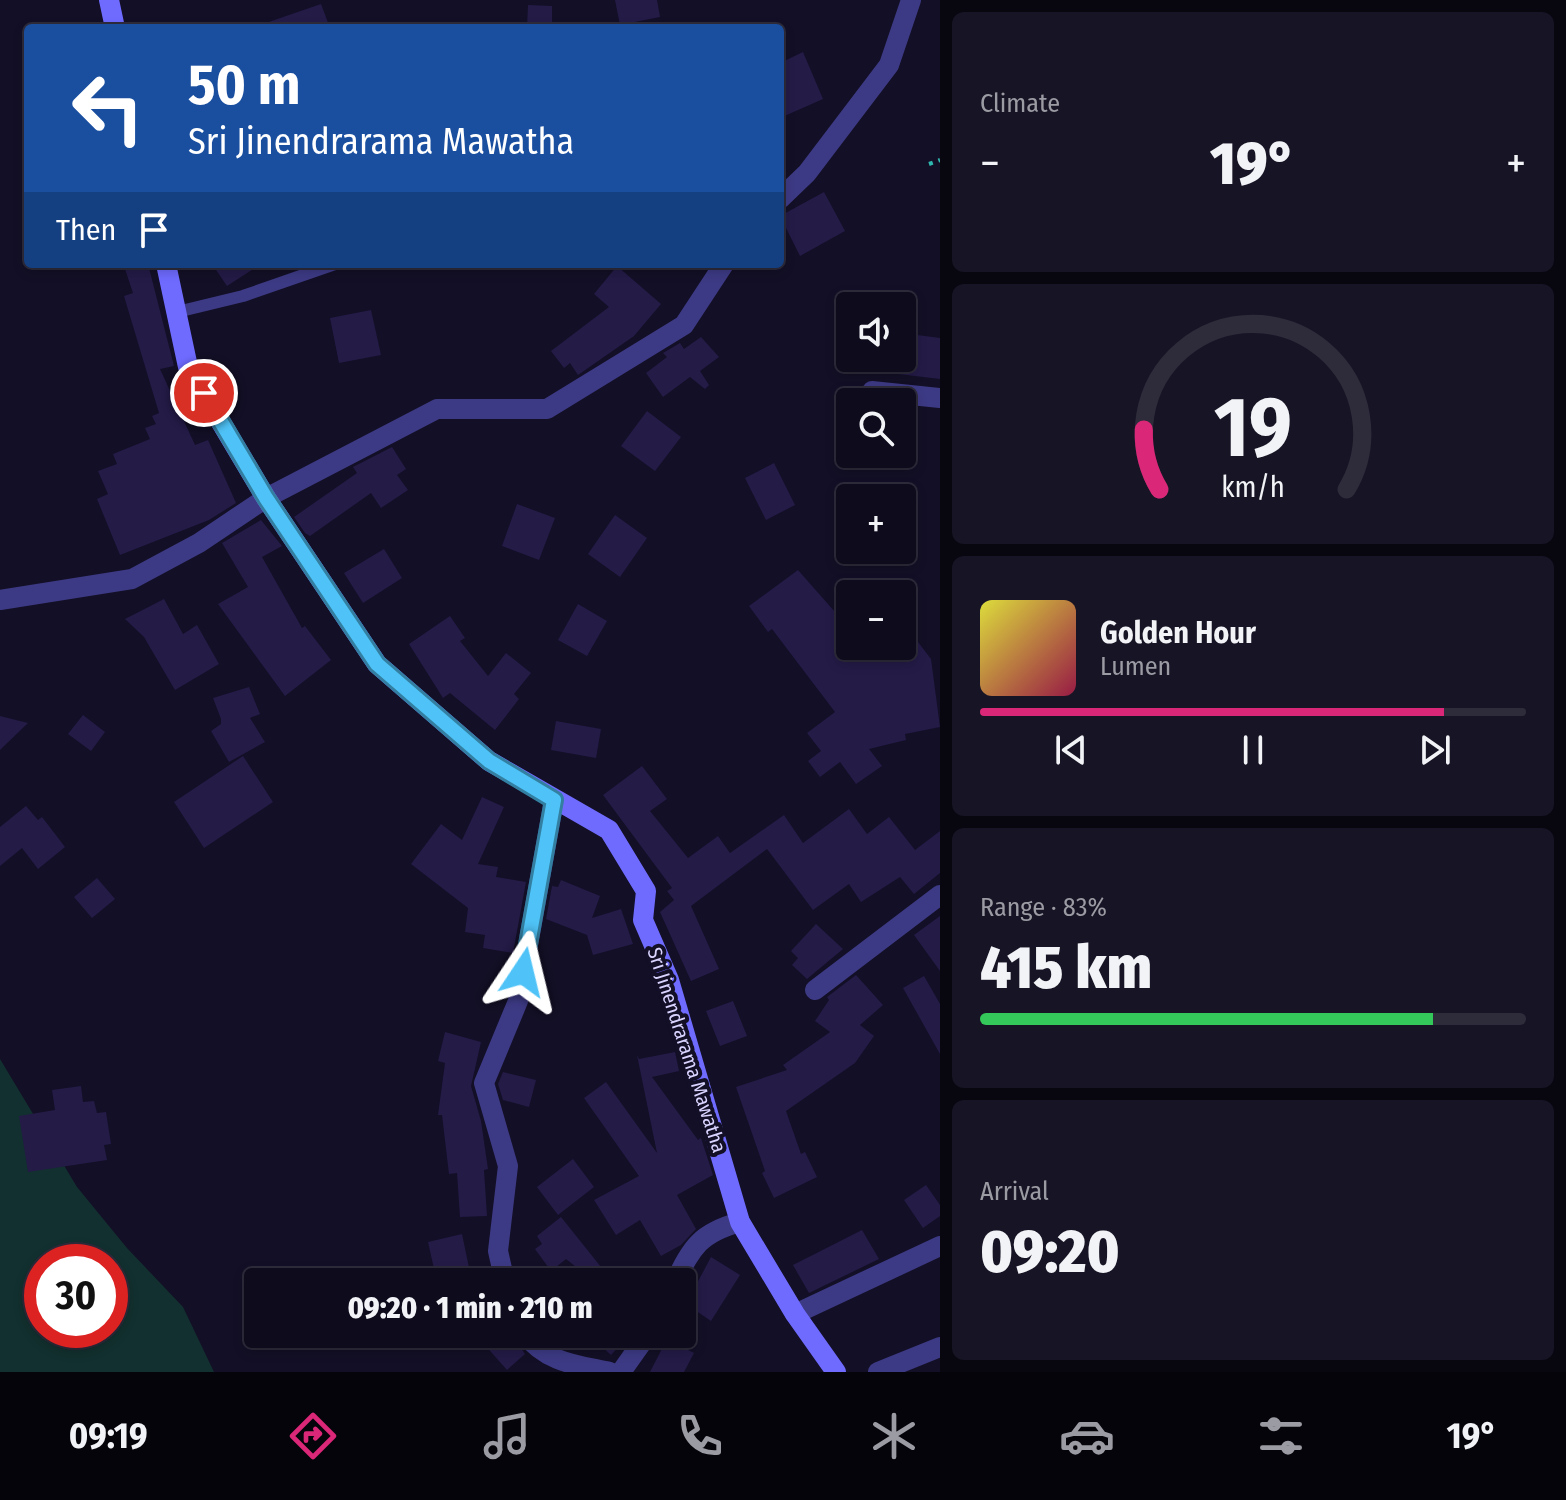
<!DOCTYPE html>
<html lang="en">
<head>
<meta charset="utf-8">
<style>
  :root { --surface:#0e0b1c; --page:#171425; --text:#f1f3f6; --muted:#9b9ba3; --line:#2e2b3b; --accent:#db2777 }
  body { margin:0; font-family:"Fira Sans Condensed",sans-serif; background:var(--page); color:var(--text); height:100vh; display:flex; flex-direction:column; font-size:30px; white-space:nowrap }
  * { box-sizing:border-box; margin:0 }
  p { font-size:26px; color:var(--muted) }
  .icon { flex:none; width:44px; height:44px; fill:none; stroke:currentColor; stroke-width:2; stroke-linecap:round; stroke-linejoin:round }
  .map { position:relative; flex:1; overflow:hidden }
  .drawer { display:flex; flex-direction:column; gap:12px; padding:12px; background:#08060f; width:626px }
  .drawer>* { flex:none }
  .banner { position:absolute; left:24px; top:24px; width:760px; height:244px; border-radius:8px; box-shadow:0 4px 12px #0003,0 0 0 2px var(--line); background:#1a4fa0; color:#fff; overflow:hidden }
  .buttons { position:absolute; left:836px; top:292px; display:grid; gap:16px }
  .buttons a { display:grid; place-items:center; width:80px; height:80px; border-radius:8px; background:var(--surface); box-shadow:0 4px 12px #0003,0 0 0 2px var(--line); font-size:40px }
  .speed { position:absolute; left:24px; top:1244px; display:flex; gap:16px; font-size:40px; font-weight:700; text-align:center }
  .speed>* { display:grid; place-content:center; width:104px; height:104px; border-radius:50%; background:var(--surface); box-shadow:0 4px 12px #0003,0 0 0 2px var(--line); line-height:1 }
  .speed .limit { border:12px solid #d22; background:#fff; color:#111 }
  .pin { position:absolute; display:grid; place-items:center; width:68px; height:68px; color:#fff; margin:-34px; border:4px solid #fff; border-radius:50%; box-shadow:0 2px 8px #0007 }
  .me { position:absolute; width:88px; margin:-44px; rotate:10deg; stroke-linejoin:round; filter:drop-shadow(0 0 6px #0008) }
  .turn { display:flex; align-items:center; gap:28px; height:168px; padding:0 32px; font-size:36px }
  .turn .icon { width:104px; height:104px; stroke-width:2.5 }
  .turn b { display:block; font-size:56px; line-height:68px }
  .then { display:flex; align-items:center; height:76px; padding:0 32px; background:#0003; gap:16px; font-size:30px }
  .big { font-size:60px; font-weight:800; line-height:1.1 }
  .drawer .widget { flex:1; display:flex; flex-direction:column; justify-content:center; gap:12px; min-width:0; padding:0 28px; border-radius:12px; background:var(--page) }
  .drawer .dial { align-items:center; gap:0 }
  .dial svg { height:208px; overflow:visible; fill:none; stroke:var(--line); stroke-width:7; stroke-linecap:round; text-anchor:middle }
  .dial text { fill:var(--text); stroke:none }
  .song { display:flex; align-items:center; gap:24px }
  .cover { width:96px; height:96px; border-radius:12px; background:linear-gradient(135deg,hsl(60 70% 55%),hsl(340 70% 35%)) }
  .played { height:8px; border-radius:4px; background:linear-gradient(90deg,var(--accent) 85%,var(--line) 85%) }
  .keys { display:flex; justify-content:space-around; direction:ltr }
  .heat { display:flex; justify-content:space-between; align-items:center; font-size:44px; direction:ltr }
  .charge { height:12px; border-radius:6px; background:linear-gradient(90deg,#34c759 83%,var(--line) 0) }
  .trip { position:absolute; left:244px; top:1268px; width:452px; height:80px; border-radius:8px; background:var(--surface); box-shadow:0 4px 12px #0003,0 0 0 2px var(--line); font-weight:800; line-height:80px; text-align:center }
  .tabs { display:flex; height:128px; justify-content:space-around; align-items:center; background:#06040b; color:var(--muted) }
  .tabs .icon { width:56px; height:56px }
  .tabs .current { color:var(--accent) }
  .tabs b { font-size:36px; color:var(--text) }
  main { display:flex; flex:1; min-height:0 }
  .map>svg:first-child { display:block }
  .green { fill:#12302f; fill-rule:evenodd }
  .building { fill:#241b47 }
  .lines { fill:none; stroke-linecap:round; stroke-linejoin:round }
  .path { stroke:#2fb8b0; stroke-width:4; stroke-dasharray:4 6; stroke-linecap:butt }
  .service { stroke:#3d3a85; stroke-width:12 }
  .minor { stroke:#3d3a85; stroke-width:20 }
  .tertiary { stroke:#3d3a85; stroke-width:20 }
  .secondary { stroke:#6f6bff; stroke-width:20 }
  .route-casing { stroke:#337fa1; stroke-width:20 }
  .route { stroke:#4fc3f7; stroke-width:14 }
  .labels { text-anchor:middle; stroke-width:8; stroke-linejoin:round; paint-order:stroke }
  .street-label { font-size:20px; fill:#d9d4ff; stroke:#130f26 }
</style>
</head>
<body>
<main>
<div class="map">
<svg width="940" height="1372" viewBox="0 0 940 1372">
  <rect width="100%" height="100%" fill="#130f26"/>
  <path class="green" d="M0 1059 77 1187 127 1248 183 1307 214 1372H0ZM42 1262H110V1330H42Z"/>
  <g class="building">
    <path d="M615 0H657L660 17 620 25Z"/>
    <path d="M321 4 330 28H261L260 25Z"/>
    <path d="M528 5 552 6V28H527Z"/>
    <path d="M803 52 823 99 780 118V63Z"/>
    <path d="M824 192 845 231 800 256 780 216Z"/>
    <path d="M143 264H148L174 366 160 369 195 445 208 440 236 503 209 520 120 555 97 499 108 494 98 471 117 464 113 454 150 439 145 428 156 424 152 416 159 413 124 296 133 293 125 269Z"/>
    <path d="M212 264H261L227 286Z"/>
    <path d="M617 266 661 304 634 336 578 375 570 363 564 368 551 351 609 307 594 294Z"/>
    <path d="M371 310 381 355 339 363 330 318Z"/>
    <path d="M902 333 940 338V379L865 370 866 358H902Z"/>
    <path d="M701 337 719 357 700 371 709 385 705 389 690 377 663 397 646 373 667 357 663 353 680 343 684 349Z"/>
    <path d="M647 411 681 437 655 471 621 446Z"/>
    <path d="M392 447 406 469 397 475 408 490 381 508 371 493 310 536 305 533 294 517 357 473 353 467Z"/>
    <path d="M774 463 795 505 766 520 745 478Z"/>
    <path d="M517 504 555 518 539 560 502 546Z"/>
    <path d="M615 515 647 538 620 577 588 554Z"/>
    <path d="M261 520 282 546 262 557 302 628 305 626 331 660 285 696 218 604 248 587 222 543Z"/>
    <path d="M384 549 402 578 363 603 344 573Z"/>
    <path d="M798 570 850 629V646H863L871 657 887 646H902V621L931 659 940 727 905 734 906 740 869 749 882 766 856 784 840 762 820 777 808 761 821 751 807 733 835 712 772 629 768 632 749 606Z"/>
    <path d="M164 599 183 634 197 625 219 664 175 690 144 637 125 619Z"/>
    <path d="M578 604 607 621 587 656 558 640Z"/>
    <path d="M450 616 465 638 460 641 488 676 506 653 531 673 514 694 519 699 495 730 450 693 443 698 409 644Z"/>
    <path d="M249 687 260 714 250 718 265 742 229 762 211 731 221 724V719L213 698Z"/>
    <path d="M83 715 105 732 91 751 68 734Z"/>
    <path d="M0 716 28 723 0 750Z"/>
    <path d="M556 721 601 729 596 758 551 750Z"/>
    <path d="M243 756 273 802 204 848 174 802Z"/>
    <path d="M642 766 667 799 650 811 688 858 718 836 730 853 784 815 803 843 849 809 867 834 889 817 915 850 940 831V873L914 894 900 877 861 902 849 884 813 910 767 849 691 906 719 969 691 981 660 912 674 900 667 891 672 888 603 795Z"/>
    <path d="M482 797 504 807 478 864 498 867 496 877 526 882 513 953 483 948 485 935 465 932 468 908 411 864 441 824 462 840Z"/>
    <path d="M26 806 38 820 42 817 65 847 38 869 22 848 0 866V827Z"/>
    <path d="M97 878 115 899 92 918 74 897Z"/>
    <path d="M561 880 600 896 592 918 621 909 633 944 593 955 587 935 546 919 552 886 558 887Z"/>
    <path d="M940 916V971L914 935Z"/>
    <path d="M816 924 843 949 807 979 792 965 798 958 791 951Z"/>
    <path d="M856 975 883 1005 860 1025 874 1036 855 1063 786 1111 801 1154 805 1152 817 1177 774 1198 762 1173 765 1171 736 1087 787 1070 783 1065 830 1032 815 1021 829 1000 827 997Z"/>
    <path d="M924 976 940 1004V1054L903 988Z"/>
    <path d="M733 1001 747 1036 720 1046 706 1011Z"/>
    <path d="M445 1032 481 1042 471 1086 481 1121 488 1169 484 1170 487 1216 460 1217 457 1173 449 1174 442 1115H438L445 1063 438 1061Z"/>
    <path d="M675 1052 679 1071 652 1077 698 1140 701 1138 713 1175 677 1195 696 1229 681 1245 661 1256 640 1220 616 1235 594 1200 639 1176 584 1098 606 1082 657 1153 637 1055 639 1059Z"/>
    <path d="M503 1072 536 1080 529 1107 503 1100 498 1084Z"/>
    <path d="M81 1086 83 1102 94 1101 97 1113 106 1112 111 1144 104 1145 107 1160 28 1172 19 1116 55 1110 52 1090Z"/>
    <path d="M573 1159 594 1187 558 1215 537 1187Z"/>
    <path d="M926 1185 940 1205V1216L923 1228 904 1200Z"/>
    <path d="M561 1217 613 1282H595L566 1259 551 1271 535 1249 542 1244 537 1236Z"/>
    <path d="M862 1230 879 1259 809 1293 793 1265Z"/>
    <path d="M462 1234 472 1282H437L428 1242Z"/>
    <path d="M711 1257 740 1275 711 1321 686 1304Z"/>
    <path d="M475 1334H512L525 1354 507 1370Z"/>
    <path d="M588 1334H630L611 1355Z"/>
    <path d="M667 1339 694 1353 684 1372H650Z"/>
  </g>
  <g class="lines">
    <path class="path" d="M929 164 940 160"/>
    <path class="service" d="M177 312 243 296 335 264"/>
    <g class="minor">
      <path d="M780 199 807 173 889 65 911 0"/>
      <path d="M872 391 940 398"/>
      <path d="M266 498 437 409H547L684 325 724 264"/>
      <path d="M815 990 940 895"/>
      <path d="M505 1282 498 1251 508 1166 484 1083 518 1001 554 800"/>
      <path d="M675 1282C692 1247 700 1233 740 1222"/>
      <path d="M795 1314 940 1246"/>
      <path d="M525 1334C546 1363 578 1365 610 1372"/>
      <path d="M621 1372 648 1334"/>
      <path d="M878 1372 940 1347"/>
    </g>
    <path class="tertiary" d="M0 600 132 579 199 543 266 498"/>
    <g class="secondary">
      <path d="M109 0 115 28"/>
      <path d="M166 264 188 367 266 498 377 664 489 761 609 830 646 891 643 920 669 980 740 1222 795 1314 836 1372"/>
    </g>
  </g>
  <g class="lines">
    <defs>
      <path id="route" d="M204 393 266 498 377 664 489 761 554 800 523 972"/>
    </defs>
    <use href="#route" class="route-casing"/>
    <use href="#route" class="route"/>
  </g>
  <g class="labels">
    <g class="street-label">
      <text transform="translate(687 1050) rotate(72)" y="7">Sri Jinendrarama Mawatha</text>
    </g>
  </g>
</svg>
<div class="buttons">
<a><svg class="icon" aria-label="sound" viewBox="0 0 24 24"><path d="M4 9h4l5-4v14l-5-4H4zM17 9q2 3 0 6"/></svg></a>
<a><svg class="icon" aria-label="search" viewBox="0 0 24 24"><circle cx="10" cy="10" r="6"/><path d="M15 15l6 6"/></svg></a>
<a>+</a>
<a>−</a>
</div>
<div class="speed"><div class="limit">30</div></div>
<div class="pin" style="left:204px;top:393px;background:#d93025"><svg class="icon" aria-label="arrive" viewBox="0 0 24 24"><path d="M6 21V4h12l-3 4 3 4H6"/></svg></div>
<svg class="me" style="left:523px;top:972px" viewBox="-20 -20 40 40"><path d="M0-17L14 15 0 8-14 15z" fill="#4fc3f7" stroke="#fff" stroke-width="4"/></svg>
<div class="trip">09:20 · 1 min · 210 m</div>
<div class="banner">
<div class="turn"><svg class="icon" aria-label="left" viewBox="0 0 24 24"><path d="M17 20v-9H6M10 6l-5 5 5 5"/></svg><div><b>50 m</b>Sri Jinendrarama Mawatha</div></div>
<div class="then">Then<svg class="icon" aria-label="arrive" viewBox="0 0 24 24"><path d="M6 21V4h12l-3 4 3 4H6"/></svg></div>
</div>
</div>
<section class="drawer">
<div class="widget"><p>Climate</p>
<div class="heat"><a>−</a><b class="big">19°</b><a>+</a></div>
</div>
<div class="widget dial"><svg viewBox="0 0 100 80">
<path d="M14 69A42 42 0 1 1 86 69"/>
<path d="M14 69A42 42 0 0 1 8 46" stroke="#db2777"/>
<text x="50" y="56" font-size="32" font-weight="700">19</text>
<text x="50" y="72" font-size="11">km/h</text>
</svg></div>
<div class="widget">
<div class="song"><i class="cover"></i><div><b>Golden Hour</b><p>Lumen</p></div></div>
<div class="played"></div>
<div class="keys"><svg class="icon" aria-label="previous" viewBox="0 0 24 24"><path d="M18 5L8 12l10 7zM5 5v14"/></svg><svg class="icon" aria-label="pause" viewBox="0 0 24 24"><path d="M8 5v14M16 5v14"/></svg><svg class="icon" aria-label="next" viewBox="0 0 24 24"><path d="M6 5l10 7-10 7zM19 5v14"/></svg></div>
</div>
<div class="widget"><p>Range · 83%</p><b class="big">415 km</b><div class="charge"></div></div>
<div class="widget"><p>Arrival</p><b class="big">09:20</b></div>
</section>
</main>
<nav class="tabs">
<b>09:19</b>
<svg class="icon current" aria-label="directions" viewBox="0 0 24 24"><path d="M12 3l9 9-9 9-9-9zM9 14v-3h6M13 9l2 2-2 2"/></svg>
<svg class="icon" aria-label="music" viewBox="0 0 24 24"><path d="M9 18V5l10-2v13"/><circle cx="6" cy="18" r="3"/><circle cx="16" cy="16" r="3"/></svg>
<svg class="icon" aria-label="phone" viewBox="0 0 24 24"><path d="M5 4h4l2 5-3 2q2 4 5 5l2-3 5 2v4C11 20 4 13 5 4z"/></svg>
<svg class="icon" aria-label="climate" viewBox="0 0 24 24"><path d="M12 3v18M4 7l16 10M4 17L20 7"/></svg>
<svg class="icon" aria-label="car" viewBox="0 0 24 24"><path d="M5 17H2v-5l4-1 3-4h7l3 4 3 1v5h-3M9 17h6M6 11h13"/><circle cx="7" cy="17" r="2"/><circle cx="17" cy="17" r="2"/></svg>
<svg class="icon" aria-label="filters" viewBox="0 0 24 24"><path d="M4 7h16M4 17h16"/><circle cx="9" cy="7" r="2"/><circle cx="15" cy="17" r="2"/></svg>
<b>19°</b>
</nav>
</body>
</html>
